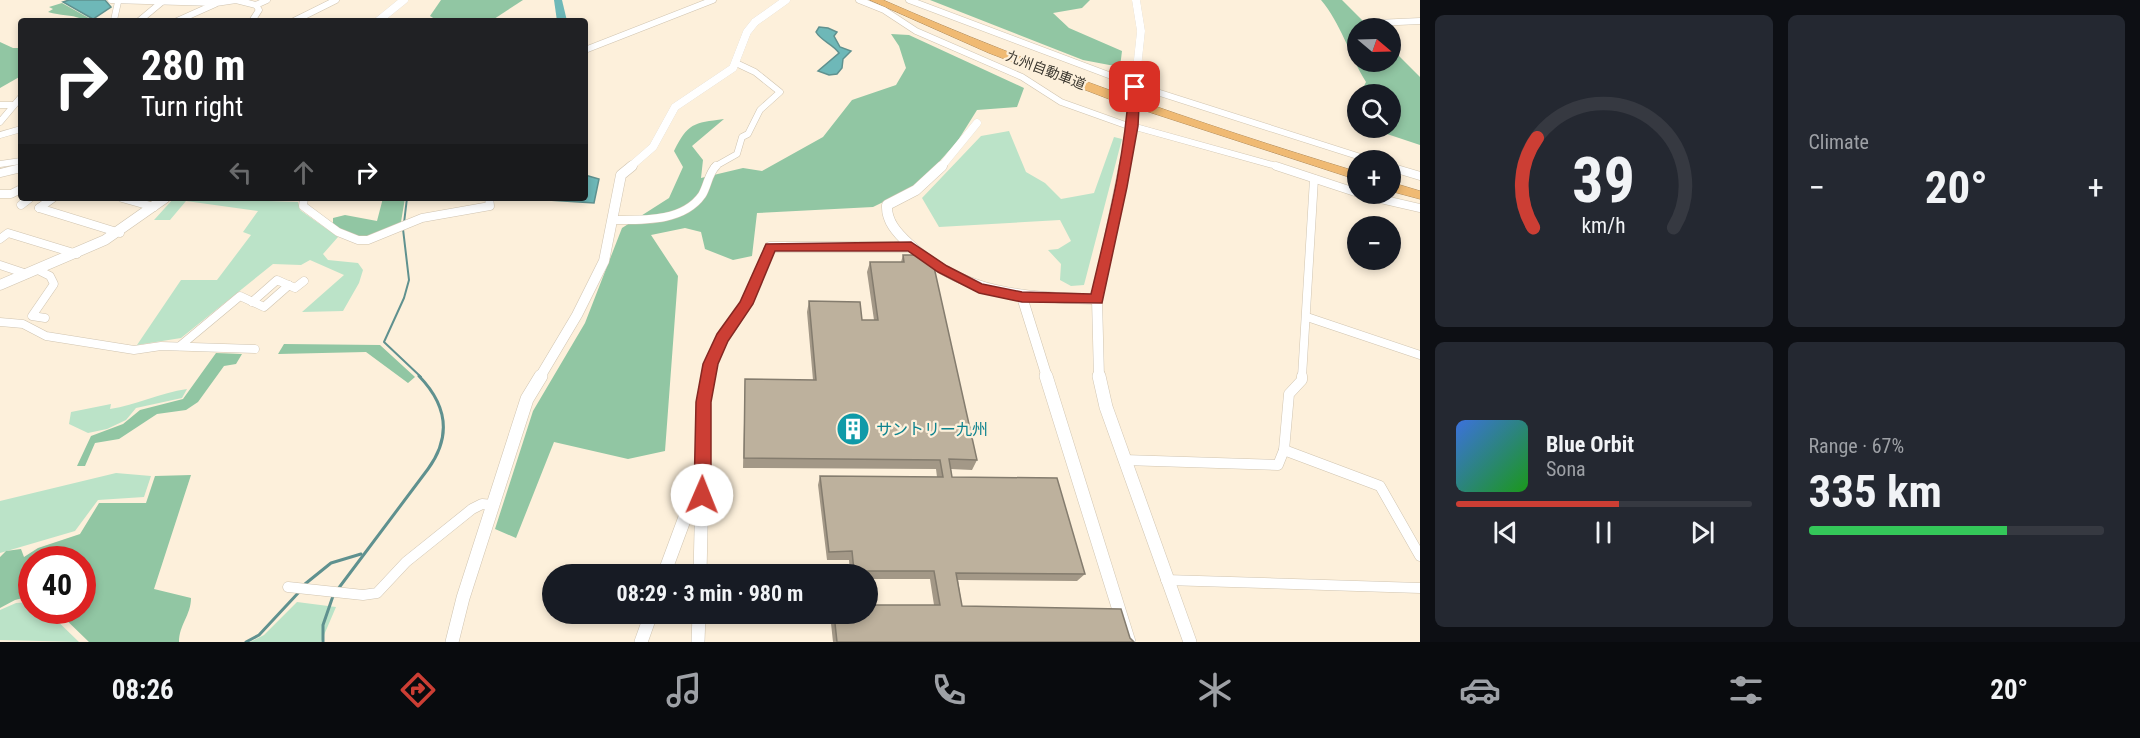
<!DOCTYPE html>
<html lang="en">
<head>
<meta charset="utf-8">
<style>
  :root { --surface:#171b24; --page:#242831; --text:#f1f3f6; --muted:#9ea1a6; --line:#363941; --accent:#cc3e34 }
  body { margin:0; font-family:"Roboto Condensed","Noto Sans JP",sans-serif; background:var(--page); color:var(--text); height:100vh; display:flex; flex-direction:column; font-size:22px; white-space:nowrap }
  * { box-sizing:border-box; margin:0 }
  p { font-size:20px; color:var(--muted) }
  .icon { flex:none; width:33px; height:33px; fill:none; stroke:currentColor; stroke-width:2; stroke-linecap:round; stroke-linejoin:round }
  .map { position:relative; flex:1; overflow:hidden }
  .sheet { display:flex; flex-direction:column; gap:15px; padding:15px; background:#0d0f14; width:720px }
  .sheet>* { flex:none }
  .guide { position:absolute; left:18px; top:18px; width:570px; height:183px; border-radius:6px; box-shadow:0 3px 9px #0003; background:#202124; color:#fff; overflow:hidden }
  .needle { width:39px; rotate:109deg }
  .fabs { position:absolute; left:1347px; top:18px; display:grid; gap:12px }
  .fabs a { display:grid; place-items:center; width:54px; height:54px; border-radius:50%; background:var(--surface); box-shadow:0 3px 9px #0003; font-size:30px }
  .speed { position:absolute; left:18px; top:546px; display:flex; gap:12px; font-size:30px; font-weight:700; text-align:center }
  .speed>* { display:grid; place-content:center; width:78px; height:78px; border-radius:50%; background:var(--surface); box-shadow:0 3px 9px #0003; line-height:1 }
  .speed .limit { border:9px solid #d22; background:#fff; color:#111 }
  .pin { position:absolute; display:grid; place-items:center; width:51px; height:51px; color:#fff; margin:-26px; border-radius:12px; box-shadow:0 3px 9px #0006 }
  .me { position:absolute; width:66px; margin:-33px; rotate:1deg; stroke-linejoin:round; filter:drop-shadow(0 0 4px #0008) }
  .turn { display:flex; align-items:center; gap:21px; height:126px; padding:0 24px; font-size:27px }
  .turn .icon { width:78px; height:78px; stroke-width:2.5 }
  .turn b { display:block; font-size:42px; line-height:51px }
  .lanes { display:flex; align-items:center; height:57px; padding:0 24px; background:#0003; justify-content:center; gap:30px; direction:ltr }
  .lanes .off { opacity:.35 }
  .big { font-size:45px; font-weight:700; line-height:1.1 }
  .sheet .card { flex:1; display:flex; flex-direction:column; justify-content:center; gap:9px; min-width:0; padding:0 21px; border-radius:9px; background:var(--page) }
  .sheet .dial { align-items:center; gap:0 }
  .dial svg { height:156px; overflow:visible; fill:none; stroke:var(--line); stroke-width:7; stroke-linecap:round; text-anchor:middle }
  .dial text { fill:var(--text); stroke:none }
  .song { display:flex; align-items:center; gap:18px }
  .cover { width:72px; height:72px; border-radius:9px; background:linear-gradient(135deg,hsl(220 70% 55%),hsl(120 70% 35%)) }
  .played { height:6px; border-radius:3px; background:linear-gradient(90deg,var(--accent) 55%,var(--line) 55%) }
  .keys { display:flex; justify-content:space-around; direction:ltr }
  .heat { display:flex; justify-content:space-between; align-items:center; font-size:33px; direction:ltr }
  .charge { height:9px; border-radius:4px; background:linear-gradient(90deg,#34c759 67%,var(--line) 0) }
  .sheet .tiles { flex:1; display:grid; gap:15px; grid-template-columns:repeat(2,1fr) }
  .trip { position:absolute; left:542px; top:564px; width:336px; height:60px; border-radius:30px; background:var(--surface); box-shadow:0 3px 9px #0003; font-weight:700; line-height:60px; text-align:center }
  .dock { display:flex; height:96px; justify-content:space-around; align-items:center; background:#090b0e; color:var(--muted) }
  .dock .icon { width:42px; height:42px }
  .dock .current { color:var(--accent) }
  .dock b { font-size:27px; color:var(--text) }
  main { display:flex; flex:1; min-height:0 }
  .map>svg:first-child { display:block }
  .green { fill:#bbe3c8 }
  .forest { fill:#91c6a3 }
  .water { fill:#6eb8b8; stroke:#5f918f; stroke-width:1.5 }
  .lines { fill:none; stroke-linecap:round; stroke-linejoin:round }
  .stream-far1 { stroke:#5f918f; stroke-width:2 }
  .stream { stroke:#5f918f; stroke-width:3 }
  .river { fill:#6eb8b8; fill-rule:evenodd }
  .street-far2-casing { stroke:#d0c4b0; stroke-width:7 }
  .street-far1-casing { stroke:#d0c4b0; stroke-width:9 }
  .street-casing { stroke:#d0c4b0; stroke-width:11 }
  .secondary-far2-casing { stroke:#d0c4b0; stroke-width:8 }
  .secondary-far1-casing { stroke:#d0c4b0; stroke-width:11 }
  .secondary-casing { stroke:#d0c4b0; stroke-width:14 }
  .highway-casing { stroke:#b18c5b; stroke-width:1 }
  .street-far2 { stroke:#fff; stroke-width:6 }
  .street-far1 { stroke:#fff; stroke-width:8 }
  .street { stroke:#fff; stroke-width:10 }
  .secondary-far2 { stroke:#fff; stroke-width:8 }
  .secondary-far1 { stroke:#fff; stroke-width:10 }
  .secondary { stroke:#fff; stroke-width:13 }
  .highway { fill:#f0ba73; fill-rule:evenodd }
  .secondary-bridge-casing { stroke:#d0c4b0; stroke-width:8; stroke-linecap:butt }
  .secondary-bridge { stroke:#fff; stroke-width:8 }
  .wall { fill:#a39887 }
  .building { fill:#bdb19d; stroke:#847c6e; stroke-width:1.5 }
  .route { fill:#cc3e34; stroke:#852822; stroke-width:1.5 }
  .labels { text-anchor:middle; stroke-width:4.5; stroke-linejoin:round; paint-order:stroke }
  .far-street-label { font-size:14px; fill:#3b372f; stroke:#fdf0db }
  .culture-label { font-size:16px; fill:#0d838f; stroke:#fdf0db; text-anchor:start }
</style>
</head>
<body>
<main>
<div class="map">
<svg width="1420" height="642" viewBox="0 0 1420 642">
  <rect width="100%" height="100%" fill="#fdf0db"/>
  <g class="green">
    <path d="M1009 131 1026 172 1045 183 1061 199 1094 193 1114 137 1122 139 1084 285 1071 286 1060 280 1061 264 1048 250 1058 249 1071 241 1060 220 939 227 922 198 981 136Z"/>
    <path d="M174 198 298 202 300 210 338 237 323 254 328 260 358 263 363 270 359 283 343 311 302 312 344 275 310 260 301 265 273 264 181 338 137 345 181 280H217L251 235 243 232 258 211 186 201 170 220H154Z"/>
    <path d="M187 389 182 398 136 408 126 420 107 429 88 433 69 424 71 412 111 404 110 409C136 405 160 393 187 389Z"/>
    <path d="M116 473 151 476 144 497 98 500 75 531 0 553V501Z"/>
    <path d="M31 602 32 610 47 611 79 642 0 640V610L16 603Z"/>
    <path d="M297 602 336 607 321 642H250L264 635Z"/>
  </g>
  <g class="forest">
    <path d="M441 0H523L491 21H438L430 16Z"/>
    <path d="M930 0H1090L1082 8 1053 13 1069 28 1122 51 1120 67 1083 60Z"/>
    <path d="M1321 0H1342L1370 28H1358V62H1390L1391 48 1420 77V145L1369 128H1390V94H1360L1366 82C1350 56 1340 22 1321 0Z"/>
    <path d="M62 3 94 21H78L82 19C70 14 61 16 48 12L53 9 49 7Z"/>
    <path d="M891 34 909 35 1024 88 1017 107 977 110 957 142 918 185 873 207 757 213 752 256 733 260 705 249 701 232 685 228 651 235 678 276 665 451 628 459 554 442 516 538 495 529 533 411 585 323 622 228 669 198 683 167 674 151C688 123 693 123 724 119L692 146 703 160 701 178 743 168 762 171 823 137 852 100 896 85 906 68 899 46Z"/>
    <path d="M0 42 13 48H21V76L0 88Z"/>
    <path d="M383 198H405L401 222C370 244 367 241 333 226V218L345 215 377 221Z"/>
    <path d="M284 344 380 345 415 377 408 383 366 352 278 354Z"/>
    <path d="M216 353 242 354 236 364 224 366 198 402 186 410 157 414 119 439 95 443 85 466H77L91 436 123 424 140 410 183 399Z"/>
    <path d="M191 475 154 589 191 598C191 615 179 625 179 642H89L57 611 82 610V560H32L31 596 15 600 0 608V557L6 551 21 549 24 557 38 548 80 534 99 503H146L155 476Z"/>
  </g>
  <g class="water">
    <path d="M69 0H105L111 7 93 19 63 2Z"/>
    <path d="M819 27 828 28 837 32 834 36 840 47 851 51 843 59 842 68 837 74 829 75 818 71 839 53C833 44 821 41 816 32Z"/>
    <path d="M585 175 599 179 594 203 532 199 585 198Z"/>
  </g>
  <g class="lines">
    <g class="stream-far1">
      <path d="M404 223 407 198"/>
      <path d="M403 229 409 280 404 298 384 342 421 377"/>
    </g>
    <g class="stream">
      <path d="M305 584 331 563 361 554"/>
      <path d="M338 589 428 469C452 436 447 405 419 376"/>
      <path d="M246 642 259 635 300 591"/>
      <path d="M323 642V625L333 596"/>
    </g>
    <path class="river" d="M554 0H562L567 21H557Z"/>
    <defs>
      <g id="street-far2">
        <path d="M111 0 216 3 236 0 256 5 267 0"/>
        <path d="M859 0 884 10 916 31 1022 77 1061 102 1131 127"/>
        <path d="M909 0 1138 86 1370 160"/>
        <path d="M114 20 118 2"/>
        <path d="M139 21 163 1"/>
        <path d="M177 21 215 4"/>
        <path d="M252 21 259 10 256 5"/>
        <path d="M294 21 336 0"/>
        <path d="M1376 23 1420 21"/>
        <path d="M585 50 713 0"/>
        <path d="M0 105H14"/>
        <path d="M0 122 21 97"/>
        <path d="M1132 126 1280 167"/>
        <path d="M0 135 21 129"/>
        <path d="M0 164 21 161"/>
        <path d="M714 167 737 154 742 137 748 134 760 110 780 92 755 72 736 63"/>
      </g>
      <g id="street-far1">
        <path d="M1276 166 1358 193"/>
        <path d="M1390 167 1420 176"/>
        <path d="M0 173 21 168"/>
        <path d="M0 194H11L21 189"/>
        <path d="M1359 194 1420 208"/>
        <path d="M122 198 154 207"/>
        <path d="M304 198 303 206 338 232 358 240H368L422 218 490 206 489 198"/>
        <path d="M21 205 30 198"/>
        <path d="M39 208 120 233"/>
        <path d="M39 208 53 198"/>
        <path d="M614 220C643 220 683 222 702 195 708 185 708 174 716 166"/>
        <path d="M0 239 8 233 77 254"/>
        <path d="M0 265 27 274"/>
        <path d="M38 270 50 276 54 284 32 316 45 318"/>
        <path d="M252 302 277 280 295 288 304 281"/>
        <path d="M1307 317 1420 355"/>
        <path d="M0 322 23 324 46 336 134 350 161 346 255 349"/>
        <path d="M180 346 240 296 264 307 289 285"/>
        <path d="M1302 377 1314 179"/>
      </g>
      <g id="street">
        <path d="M1284 450 1380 486 1420 556"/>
        <path d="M1124 460 1278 465 1284 450 1289 394 1302 380V376"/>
        <path d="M1166 580 1420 588"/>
        <path d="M288 587 363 595 377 593 406 562 472 509 482 504 493 505"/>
      </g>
      <g id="secondary-far2">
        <path d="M378 21 404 0"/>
        <path d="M1135 87 1141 31 1136 0"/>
        <path d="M630 167 653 147 675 107 733 68 747 32 755 22 786 0"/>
        <path d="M941 167 977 123"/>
        <path d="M1124 167 1132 126"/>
      </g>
      <g id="secondary-far1">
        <path d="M942 166 916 190 887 205C886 221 897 233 909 244 964 296 1025 297 1097 299"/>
        <path d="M0 285 105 240 165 198"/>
        <path d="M1022 297 1047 377"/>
        <path d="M540 377 577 315 604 261 621 175 632 166"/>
        <path d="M708 377C713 347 733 329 746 303 756 286 762 265 770 247H911"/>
        <path d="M1099 377 1097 299 1124 166"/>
      </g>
      <g id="secondary">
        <path d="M1046 376 1129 642"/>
        <path d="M1099 376 1106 407 1190 642"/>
        <path d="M664 574 687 512 702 511"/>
        <path d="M700 574 704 402 708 376"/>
        <path d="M452 642 463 598 527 399 541 376"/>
        <path d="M641 642 651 614"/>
        <path d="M698 642 699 614"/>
      </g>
      <g id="highway">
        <path d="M870 0H883C1038 68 1196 123 1358 172V180L1109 99 989 53Z"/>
        <path d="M1390 182 1420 191V199L1390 191Z"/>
      </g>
    </defs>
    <use href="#street-far2" class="street-far2-casing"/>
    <use href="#street-far1" class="street-far1-casing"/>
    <use href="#street" class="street-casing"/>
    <use href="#secondary-far2" class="secondary-far2-casing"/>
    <use href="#secondary-far1" class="secondary-far1-casing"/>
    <use href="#secondary" class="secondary-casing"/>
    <use href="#highway" class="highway-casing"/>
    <use href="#street-far2" class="street-far2"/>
    <use href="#street-far1" class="street-far1"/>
    <use href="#street" class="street"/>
    <use href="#secondary-far2" class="secondary-far2"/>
    <use href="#secondary-far1" class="secondary-far1"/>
    <use href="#secondary" class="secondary"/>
    <use href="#highway" class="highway"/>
    <defs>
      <path id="secondary-bridge" d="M1132 126 1135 87"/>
    </defs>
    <use href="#secondary-bridge" class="secondary-bridge-casing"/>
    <use href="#secondary-bridge" class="secondary-bridge"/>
  </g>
  <path class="wall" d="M903 255 977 460 972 470 951 469 952 477 1085 574 1077 581 958 580 962 606 1130 638 1134 642H833L830 614H867L934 605 930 579H867V574H850L849 560H827L818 485 820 476 937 477 936 469 743 468 745 379 813 380 807 312 809 301 862 320H874L867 272 870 262H901Z"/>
  <path class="building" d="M903 255H928L932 258 977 460 949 459 952 477 1057 478 1085 574 956 573 962 606 1121 609 1130 638 1134 642H837L834 614H867V605H940L934 571H854L852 551 829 552 820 476 943 477 940 460 744 458 745 379 816 380 809 301 860 302 862 320H878L870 262H904Z"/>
  <path class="route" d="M1135 84 1140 87 1138 126 1127 187 1102 303 1022 302 979 293 938 272 908 251H775L753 304 728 341 718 364 711 402V495L708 500 702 502 697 500 694 495 696 402 703 364 717 334 740 302 766 244 911 242 947 266 982 284 1022 292 1091 294C1107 226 1125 158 1129 87Z"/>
  <defs>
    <symbol id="building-disc" viewBox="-11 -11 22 22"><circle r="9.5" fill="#0f9aa8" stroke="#fdf0db"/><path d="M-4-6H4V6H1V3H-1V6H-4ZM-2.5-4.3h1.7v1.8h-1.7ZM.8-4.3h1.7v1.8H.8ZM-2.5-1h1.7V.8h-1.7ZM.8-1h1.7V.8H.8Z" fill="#fff"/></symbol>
  </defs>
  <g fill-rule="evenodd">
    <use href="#building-disc" x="834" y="410" width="38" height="38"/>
  </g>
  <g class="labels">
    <g class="far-street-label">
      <text transform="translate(1046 70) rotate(21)" y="5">九州自動車道</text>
    </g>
    <g class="culture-label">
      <text x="876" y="435">サントリー九州</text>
    </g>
  </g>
</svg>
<div class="fabs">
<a><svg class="needle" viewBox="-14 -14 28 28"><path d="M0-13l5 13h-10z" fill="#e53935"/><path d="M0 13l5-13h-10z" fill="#9ea1a6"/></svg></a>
<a><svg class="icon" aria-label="search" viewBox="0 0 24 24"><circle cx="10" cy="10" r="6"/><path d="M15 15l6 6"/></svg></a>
<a>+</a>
<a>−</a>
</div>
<div class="speed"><div class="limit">40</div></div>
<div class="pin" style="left:1135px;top:87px;background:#d93025"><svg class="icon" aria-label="arrive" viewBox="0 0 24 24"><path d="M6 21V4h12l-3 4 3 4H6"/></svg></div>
<svg class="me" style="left:702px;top:495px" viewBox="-20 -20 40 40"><circle r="19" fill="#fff"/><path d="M0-13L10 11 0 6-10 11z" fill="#cc3e34"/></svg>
<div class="trip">08:29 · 3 min · 980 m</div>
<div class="guide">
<div class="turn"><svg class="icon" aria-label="right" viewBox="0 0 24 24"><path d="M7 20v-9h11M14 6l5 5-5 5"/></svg><div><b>280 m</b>Turn right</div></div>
<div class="lanes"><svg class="icon off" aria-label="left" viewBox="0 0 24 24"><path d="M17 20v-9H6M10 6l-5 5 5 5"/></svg><svg class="icon off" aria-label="ahead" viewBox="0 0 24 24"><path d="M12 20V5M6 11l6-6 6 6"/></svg><svg class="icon" aria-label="right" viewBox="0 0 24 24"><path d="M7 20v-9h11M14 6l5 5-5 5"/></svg></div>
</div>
</div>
<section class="sheet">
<div class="tiles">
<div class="card dial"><svg viewBox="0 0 100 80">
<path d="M14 69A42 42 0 1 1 86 69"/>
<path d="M14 69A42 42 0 0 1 16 23" stroke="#cc3e34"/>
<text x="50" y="56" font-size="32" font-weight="700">39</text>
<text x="50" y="72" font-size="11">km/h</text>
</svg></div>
<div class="card"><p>Climate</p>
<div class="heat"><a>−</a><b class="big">20°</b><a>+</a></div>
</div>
<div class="card">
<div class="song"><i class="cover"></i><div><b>Blue Orbit</b><p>Sona</p></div></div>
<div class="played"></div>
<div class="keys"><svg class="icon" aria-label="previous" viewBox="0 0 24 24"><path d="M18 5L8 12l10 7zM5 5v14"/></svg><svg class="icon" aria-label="pause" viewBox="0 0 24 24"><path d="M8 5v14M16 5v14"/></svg><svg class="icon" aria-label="next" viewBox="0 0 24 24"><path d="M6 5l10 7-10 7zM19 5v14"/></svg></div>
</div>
<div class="card"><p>Range · 67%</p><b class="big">335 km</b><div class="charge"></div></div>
</div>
</section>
</main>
<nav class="dock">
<b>08:26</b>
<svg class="icon current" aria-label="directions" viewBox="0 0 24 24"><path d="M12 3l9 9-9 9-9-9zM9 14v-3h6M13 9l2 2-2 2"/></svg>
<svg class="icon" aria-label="music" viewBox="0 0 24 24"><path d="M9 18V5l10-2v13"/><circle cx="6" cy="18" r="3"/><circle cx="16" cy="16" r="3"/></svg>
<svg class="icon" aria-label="phone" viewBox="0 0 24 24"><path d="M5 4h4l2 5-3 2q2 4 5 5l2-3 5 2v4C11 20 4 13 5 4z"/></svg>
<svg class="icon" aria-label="climate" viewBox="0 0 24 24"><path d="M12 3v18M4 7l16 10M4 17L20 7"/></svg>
<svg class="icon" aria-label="car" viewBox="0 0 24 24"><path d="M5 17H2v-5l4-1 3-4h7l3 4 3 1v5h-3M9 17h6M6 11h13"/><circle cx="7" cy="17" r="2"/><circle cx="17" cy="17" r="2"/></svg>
<svg class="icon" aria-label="filters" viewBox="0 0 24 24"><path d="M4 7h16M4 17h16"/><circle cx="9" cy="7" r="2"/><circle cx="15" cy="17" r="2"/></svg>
<b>20°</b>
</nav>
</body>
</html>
